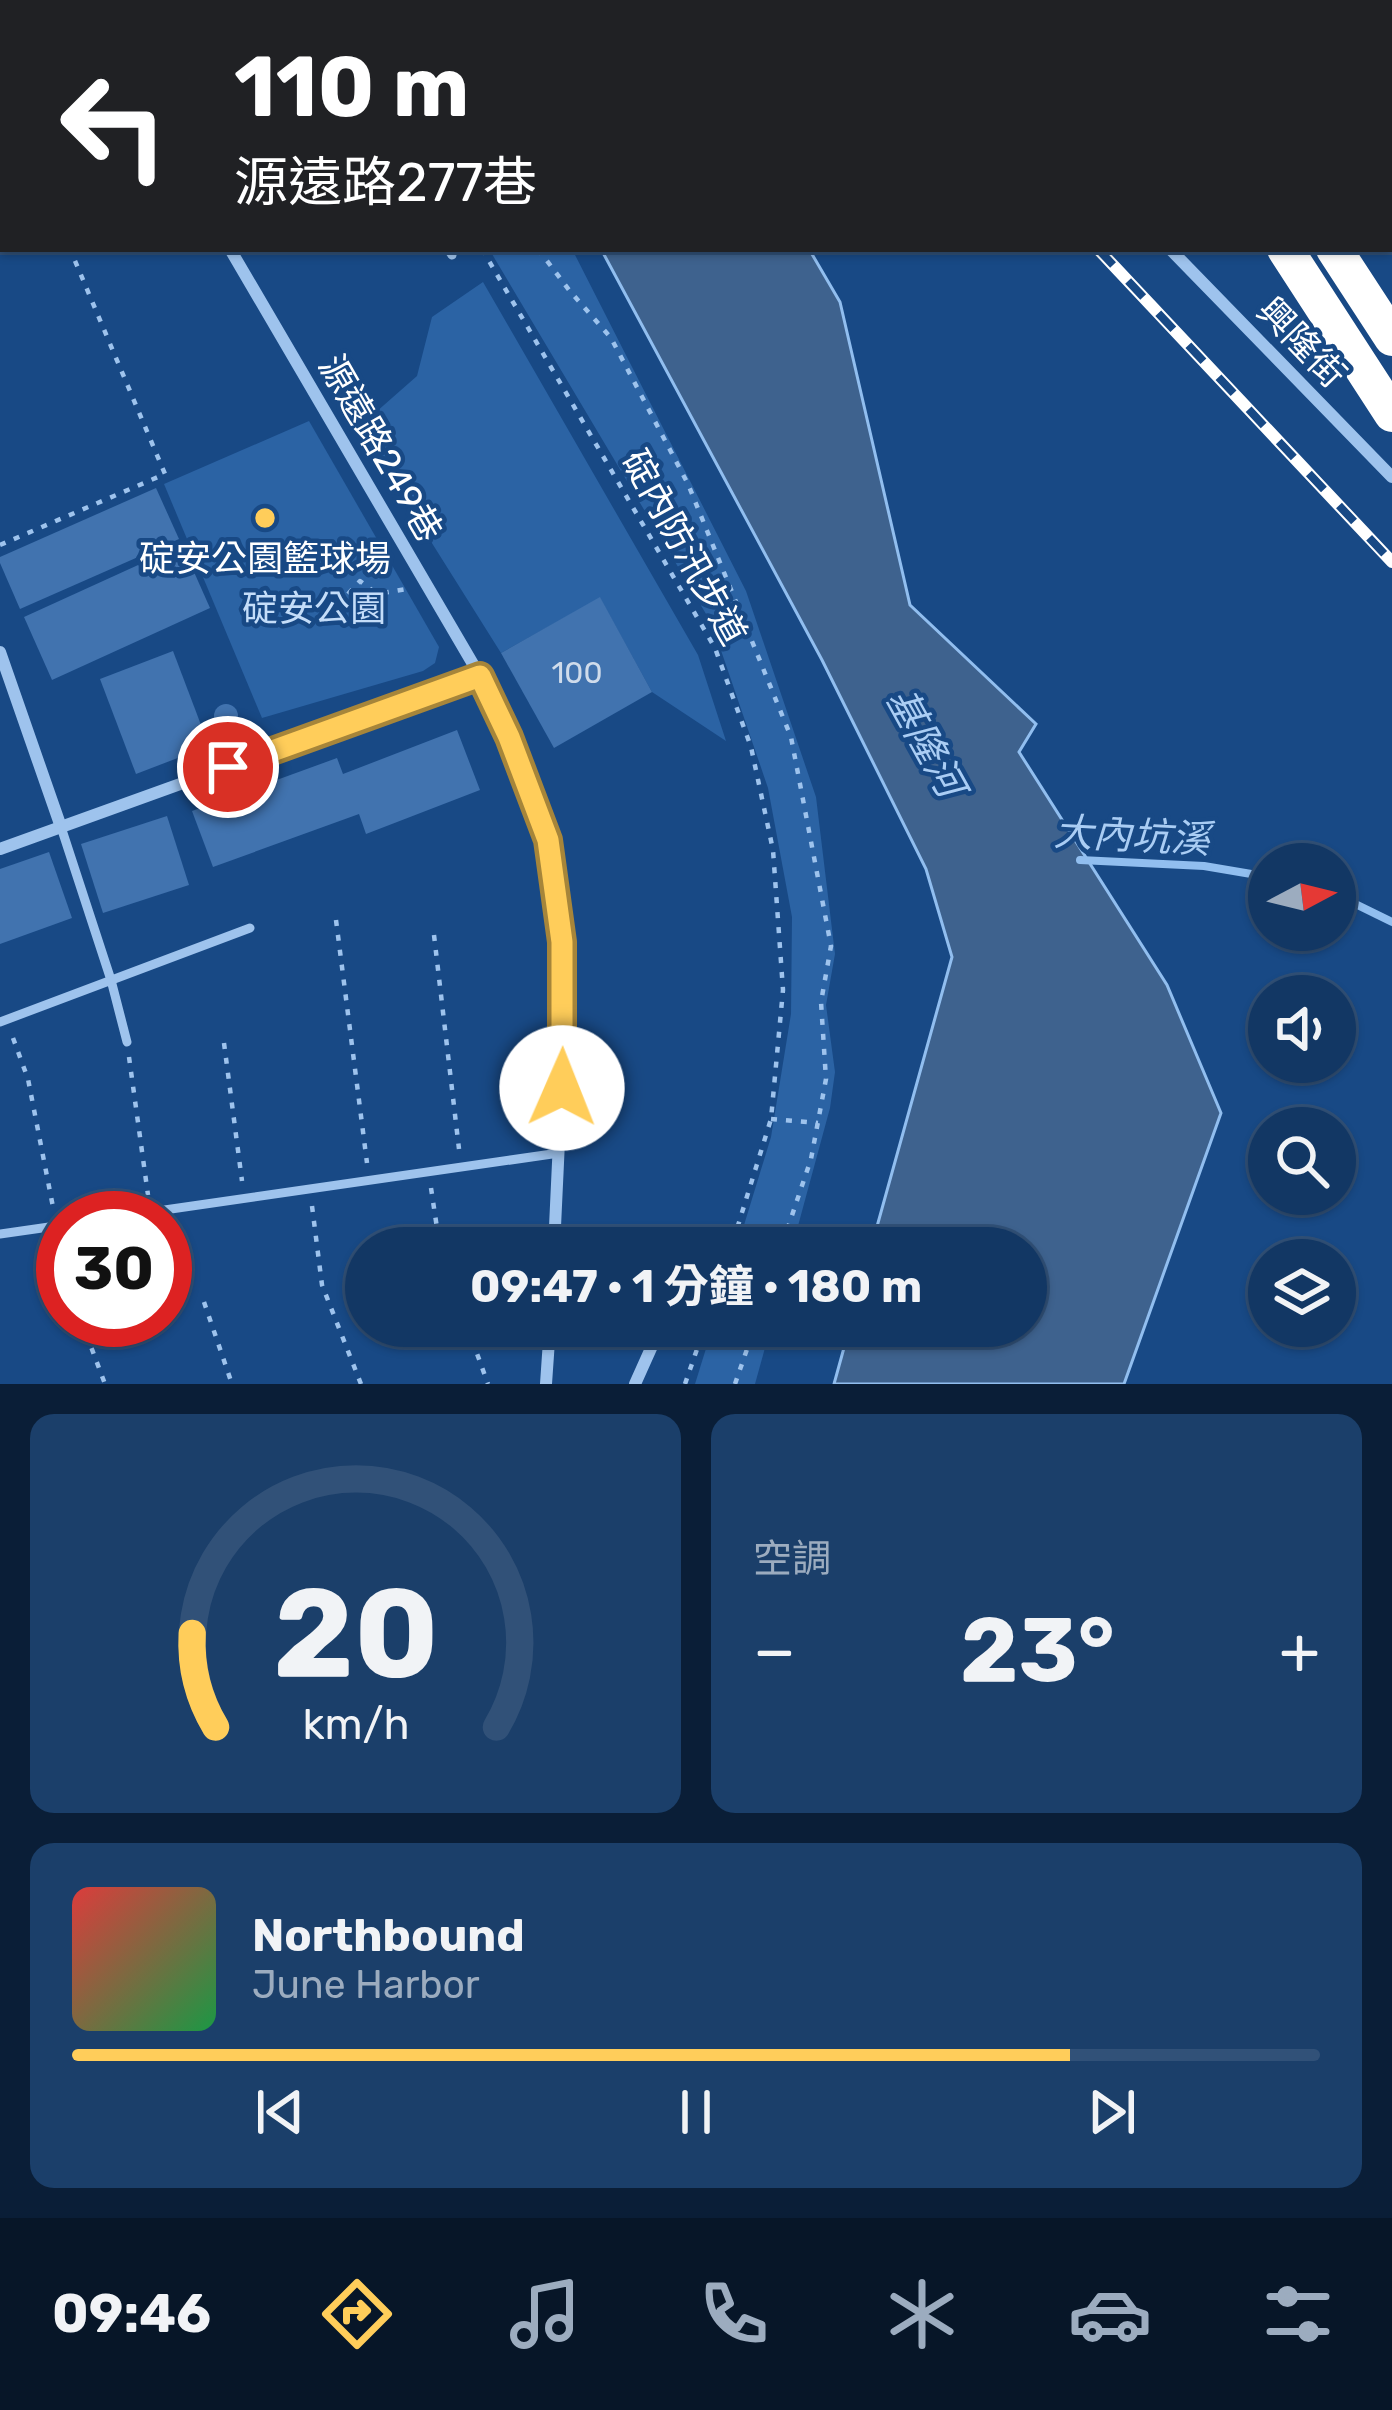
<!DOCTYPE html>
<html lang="zh-TW">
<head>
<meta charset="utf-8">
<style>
  :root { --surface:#123764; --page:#1b3f6a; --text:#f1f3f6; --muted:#9cacbf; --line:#315178; --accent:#ffcd5a }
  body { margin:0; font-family:Rubik,"Noto Sans TC",sans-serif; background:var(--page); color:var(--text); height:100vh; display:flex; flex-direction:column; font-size:45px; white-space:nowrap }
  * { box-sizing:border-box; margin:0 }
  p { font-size:39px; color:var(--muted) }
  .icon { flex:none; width:66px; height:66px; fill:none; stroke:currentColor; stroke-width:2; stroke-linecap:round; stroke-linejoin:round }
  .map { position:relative; height:1384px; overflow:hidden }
  .sheet { display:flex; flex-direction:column; gap:30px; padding:30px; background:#0a1e37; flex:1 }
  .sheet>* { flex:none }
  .guide { position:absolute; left:0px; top:0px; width:1392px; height:252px; box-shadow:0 3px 9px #0004,0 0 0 3px var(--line); background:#202124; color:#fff; overflow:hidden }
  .needle { width:78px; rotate:83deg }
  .fabs { position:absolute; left:1248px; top:843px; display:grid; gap:24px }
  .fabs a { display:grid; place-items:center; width:108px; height:108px; border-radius:50%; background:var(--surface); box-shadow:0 3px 9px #0004,0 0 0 3px var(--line); font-size:60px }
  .speed { position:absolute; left:36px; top:1191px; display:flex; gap:24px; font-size:60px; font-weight:700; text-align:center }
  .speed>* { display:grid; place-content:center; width:156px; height:156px; border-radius:50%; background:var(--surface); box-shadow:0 3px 9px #0004,0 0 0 3px var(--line); line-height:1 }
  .speed .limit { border:18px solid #d22; background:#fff; color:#111 }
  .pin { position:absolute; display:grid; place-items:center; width:102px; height:102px; color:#fff; margin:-51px; border:6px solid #fff; border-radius:50%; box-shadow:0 3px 12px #0007 }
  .me { position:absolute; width:132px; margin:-66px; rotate:1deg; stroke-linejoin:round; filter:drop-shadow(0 0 9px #0008) }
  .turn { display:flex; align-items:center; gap:42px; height:252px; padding:0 36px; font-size:54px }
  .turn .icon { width:156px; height:156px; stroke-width:2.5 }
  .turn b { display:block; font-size:84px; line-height:102px }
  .big { font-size:90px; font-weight:700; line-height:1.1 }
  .sheet .card { flex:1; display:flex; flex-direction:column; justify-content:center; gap:18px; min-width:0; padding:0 42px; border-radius:24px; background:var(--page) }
  .sheet .dial { align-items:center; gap:0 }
  .dial svg { height:312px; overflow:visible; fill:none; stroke:var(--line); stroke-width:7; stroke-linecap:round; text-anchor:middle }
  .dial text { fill:var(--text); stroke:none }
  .song { display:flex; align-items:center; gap:36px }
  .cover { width:144px; height:144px; border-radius:18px; background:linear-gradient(135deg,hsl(0 70% 55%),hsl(140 70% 35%)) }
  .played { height:12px; border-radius:6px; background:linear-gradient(90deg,var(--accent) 80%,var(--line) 80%) }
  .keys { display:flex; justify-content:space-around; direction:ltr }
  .heat { display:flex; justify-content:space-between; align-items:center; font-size:66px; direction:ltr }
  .sheet .tiles { flex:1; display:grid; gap:30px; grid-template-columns:1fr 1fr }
  .card:last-child { grid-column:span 2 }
  .trip { position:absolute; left:345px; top:1227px; width:702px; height:120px; border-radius:60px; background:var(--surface); box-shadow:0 3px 9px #0004,0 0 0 3px var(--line); font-weight:700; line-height:120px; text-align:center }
  .dock { display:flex; height:192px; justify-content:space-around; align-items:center; background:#071628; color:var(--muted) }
  .dock .icon { width:84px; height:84px }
  .dock .current { color:var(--accent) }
  .dock b { font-size:54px; color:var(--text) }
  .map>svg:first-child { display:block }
  .green { fill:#2b63a4 }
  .water { fill:#3e628e; stroke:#91beef; stroke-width:3 }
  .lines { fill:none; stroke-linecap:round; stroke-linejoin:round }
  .stream { stroke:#91beef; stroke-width:8 }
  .building { fill:#4173af }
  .path { stroke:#9ec3ed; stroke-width:4.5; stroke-dasharray:6 9; stroke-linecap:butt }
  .lane { stroke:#9ec3ed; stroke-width:9 }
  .street { stroke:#9ec3ed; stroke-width:12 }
  .highway { stroke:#fff; stroke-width:36 }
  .rail-casing { stroke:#fff; stroke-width:12 }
  .rail { stroke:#184985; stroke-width:8; stroke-dasharray:22; stroke-linecap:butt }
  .route-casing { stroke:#a6853a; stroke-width:30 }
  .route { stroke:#ffcd5a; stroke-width:21 }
  .poi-dot { fill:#ffcd5a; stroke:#184985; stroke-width:4.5 }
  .labels { text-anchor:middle; stroke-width:9; stroke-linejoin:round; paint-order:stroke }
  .number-label { font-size:30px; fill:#d0dceb }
  .street-label { font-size:36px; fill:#fff; stroke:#184985 }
  .poi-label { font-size:36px; fill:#fff; stroke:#184985 }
  .park-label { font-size:36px; fill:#c4ddf9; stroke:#184985 }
  .water-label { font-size:39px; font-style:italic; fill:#aacdf4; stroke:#184985 }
</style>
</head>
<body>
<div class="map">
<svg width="1392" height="1384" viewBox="0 0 1392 1384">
  <rect width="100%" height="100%" fill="#184985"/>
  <g class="green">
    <path d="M489 249H572L746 591 816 797 835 954 826 1005 835 1072 830 1108 792 1248H737L771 1137 791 1014 792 917 768 788 712 624Z"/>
    <path d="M483 282 698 655 726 741 652 692 600 598 501 653 359 427 417 376 432 317Z"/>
    <path d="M309 421 439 647 435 663 423 671 262 718 164 484Z"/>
    <path d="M713 1326H771L755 1384H695Z"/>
  </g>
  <path class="water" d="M601 249H809L840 302 910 605 1036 724 1019 752 1167 985 1221 1113 1124 1384H834L850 1326H1026V1248H871L952 957 926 869 822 660Z"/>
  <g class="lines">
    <g class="stream">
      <path d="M1080 860 1204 866 1269 877"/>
      <path d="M1335 894 1392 922"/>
    </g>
  </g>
  <g class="building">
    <path d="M156 488 179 539 20 609 0 563V557Z"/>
    <path d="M182 545 210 608 52 680 24 617Z"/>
    <path d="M600 597 652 692 554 748 501 653Z"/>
    <path d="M173 651 209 746 136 774 100 679Z"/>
    <circle cx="226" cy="716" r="12"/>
    <path d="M457 730 480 790 366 834 359 814 213 867 192 811 337 758 343 774Z"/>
    <path d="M167 816 189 885 103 913 81 844Z"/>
    <path d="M49 852 72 918 0 944V869Z"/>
  </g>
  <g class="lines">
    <g class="path">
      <path d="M323 0 325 3"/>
      <path d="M404 0 406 3"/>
      <path d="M482 249 715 648 751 747 773 850 783 990 771 1119 731 1248"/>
      <path d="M538 249 569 290 611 338 688 484 791 737 831 946 821 1002 826 1079 811 1159 781 1248"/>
      <path d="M0 545 165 474 70 249"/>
      <path d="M348 594 360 581 377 594 407 589"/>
      <path d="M336 920 367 1163"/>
      <path d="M434 935 459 1149"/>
      <path d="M13 1038 28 1079 53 1207"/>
      <path d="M224 1043 242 1181"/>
      <path d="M129 1057 148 1195"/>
      <path d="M771 1119 818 1123"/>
      <path d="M431 1188 440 1248"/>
      <path d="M312 1206 322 1285 361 1384"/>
      <path d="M204 1302 232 1384"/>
      <path d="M81 1320 105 1384"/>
      <path d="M467 1326 488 1384"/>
      <path d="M685 1384 705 1326"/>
      <path d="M735 1384 755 1326"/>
    </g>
    <g class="lane">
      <path d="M296 0 298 3"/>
      <path d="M448 249 452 255"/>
      <path d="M61 827 111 980 127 1042"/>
      <path d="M0 1022 250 928"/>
      <path d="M109 1218 559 1153"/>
      <path d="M0 1234 63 1225"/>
    </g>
    <g class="street">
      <path d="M81 0 83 3"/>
      <path d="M927 0 930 3"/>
      <path d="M0 244 3 243"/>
      <path d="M230 249 480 676 509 737 549 840 562 942 563 1056 554 1248"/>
      <path d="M1170 249 1392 477"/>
      <path d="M0 652 61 827"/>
      <path d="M0 849 480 676"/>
      <path d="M546 1384 550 1326"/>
      <path d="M635 1384 661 1326"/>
    </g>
    <g class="highway">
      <path d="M1123 0 1125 3"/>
      <path d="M1172 0 1174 3"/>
      <path d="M1285 249 1392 414"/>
      <path d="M1334 249 1392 338"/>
    </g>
    <defs>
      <g id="rail">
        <path d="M860 0 862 3"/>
        <path d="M881 0 883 3"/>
        <path d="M1098 249 1392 562"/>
      </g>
    </defs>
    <use href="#rail" class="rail-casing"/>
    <use href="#rail" class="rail"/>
  </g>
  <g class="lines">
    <defs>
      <path id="route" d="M228 767 480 676 509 737 548 840 562 942V1088"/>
    </defs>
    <use href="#route" class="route-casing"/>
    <use href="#route" class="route"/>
  </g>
  <circle class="poi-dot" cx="265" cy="518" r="12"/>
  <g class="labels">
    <g class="number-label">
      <text x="577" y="683">100</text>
    </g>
    <g class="street-label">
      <text transform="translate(1302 342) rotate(46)" y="13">興隆街</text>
      <text transform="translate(381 448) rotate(60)" y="13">源遠路249巷</text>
      <text transform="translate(685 547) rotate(61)" y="13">碇內防汛步道</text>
    </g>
    <g class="poi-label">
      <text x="265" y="571">碇安公園籃球場</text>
    </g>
    <g class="park-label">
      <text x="314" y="621">碇安公園</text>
    </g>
    <g class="water-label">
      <text transform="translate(926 742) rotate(61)" y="14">基隆河</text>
      <text transform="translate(1132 835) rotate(3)" y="14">大內坑溪</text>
    </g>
  </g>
</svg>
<div class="fabs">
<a><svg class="needle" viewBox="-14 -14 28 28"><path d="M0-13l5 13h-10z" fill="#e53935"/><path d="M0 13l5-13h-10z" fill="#9cacbf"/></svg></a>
<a><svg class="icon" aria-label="sound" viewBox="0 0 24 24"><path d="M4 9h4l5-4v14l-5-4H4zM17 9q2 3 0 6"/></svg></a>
<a><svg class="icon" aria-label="search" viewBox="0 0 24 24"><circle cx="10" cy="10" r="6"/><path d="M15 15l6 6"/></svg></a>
<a><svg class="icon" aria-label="layers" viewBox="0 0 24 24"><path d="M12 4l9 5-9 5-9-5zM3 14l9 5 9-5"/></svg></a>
</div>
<div class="speed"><div class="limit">30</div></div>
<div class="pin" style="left:228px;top:767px;background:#d93025"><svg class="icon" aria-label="arrive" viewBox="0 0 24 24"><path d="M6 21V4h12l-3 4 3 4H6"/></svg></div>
<svg class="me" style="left:562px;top:1088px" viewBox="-20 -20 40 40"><circle r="19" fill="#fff"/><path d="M0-13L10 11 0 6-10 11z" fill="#ffcd5a"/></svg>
<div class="trip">09:47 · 1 分鐘 · 180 m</div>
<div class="guide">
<div class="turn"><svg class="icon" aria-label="left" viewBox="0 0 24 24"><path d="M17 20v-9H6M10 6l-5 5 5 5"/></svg><div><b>110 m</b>源遠路277巷</div></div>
</div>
</div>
<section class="sheet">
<div class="tiles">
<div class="card dial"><svg viewBox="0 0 100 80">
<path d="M14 69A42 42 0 1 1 86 69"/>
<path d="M14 69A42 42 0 0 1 8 45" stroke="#ffcd5a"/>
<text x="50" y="56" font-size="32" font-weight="700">20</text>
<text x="50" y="72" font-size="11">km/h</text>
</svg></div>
<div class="card"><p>空調</p>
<div class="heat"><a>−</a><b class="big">23°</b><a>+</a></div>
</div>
<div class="card">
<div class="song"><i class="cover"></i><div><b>Northbound</b><p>June Harbor</p></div></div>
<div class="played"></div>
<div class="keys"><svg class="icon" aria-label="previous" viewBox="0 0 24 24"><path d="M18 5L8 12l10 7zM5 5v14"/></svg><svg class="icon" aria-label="pause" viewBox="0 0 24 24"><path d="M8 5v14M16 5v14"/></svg><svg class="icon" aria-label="next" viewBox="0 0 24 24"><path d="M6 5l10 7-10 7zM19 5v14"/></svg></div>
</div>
</div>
</section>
<nav class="dock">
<b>09:46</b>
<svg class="icon current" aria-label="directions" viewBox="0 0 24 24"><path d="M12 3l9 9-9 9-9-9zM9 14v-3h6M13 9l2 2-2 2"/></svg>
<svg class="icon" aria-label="music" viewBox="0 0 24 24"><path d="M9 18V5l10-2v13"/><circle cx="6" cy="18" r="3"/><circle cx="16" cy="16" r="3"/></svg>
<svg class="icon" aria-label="phone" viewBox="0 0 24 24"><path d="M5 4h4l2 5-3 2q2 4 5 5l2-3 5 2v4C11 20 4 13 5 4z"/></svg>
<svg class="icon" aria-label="climate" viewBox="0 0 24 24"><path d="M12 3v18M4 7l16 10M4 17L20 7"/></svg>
<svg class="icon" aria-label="car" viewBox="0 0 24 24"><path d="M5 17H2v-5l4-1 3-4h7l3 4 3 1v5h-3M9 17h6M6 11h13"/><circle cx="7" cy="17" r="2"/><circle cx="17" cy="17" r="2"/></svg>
<svg class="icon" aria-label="filters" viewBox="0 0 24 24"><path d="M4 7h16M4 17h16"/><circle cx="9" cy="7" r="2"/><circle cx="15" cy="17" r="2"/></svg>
</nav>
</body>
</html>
